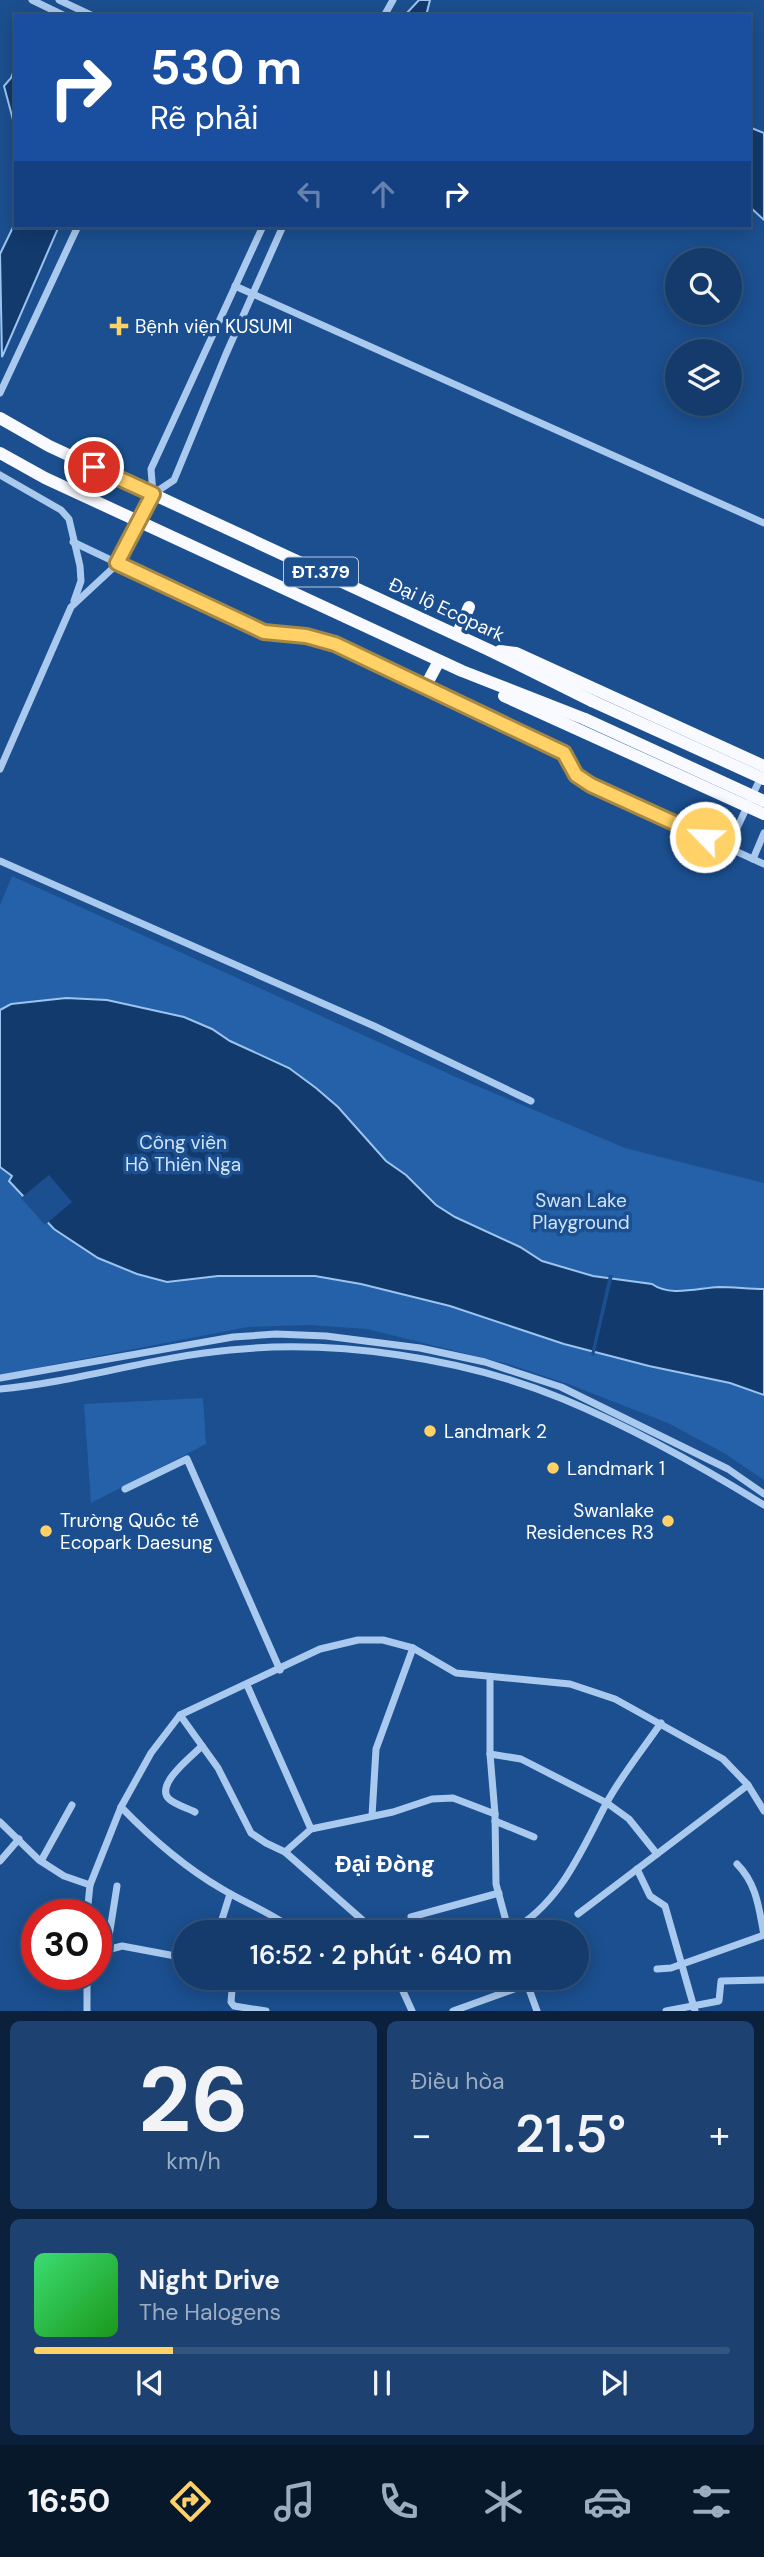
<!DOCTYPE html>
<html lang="vi">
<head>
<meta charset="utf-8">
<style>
  :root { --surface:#143b6b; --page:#1d4271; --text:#f1f3f6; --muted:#9dadc1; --line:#33557e; --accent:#ffd166 }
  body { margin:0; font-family:"DM Sans",sans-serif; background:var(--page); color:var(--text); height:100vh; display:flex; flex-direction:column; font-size:26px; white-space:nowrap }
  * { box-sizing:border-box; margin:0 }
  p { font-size:23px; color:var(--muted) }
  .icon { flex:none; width:38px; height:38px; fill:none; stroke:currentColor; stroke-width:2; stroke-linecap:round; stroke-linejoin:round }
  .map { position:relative; height:2011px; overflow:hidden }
  .panel { display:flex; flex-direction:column; gap:10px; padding:10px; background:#0b203b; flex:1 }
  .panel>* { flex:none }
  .top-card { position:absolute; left:14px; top:14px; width:737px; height:214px; border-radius:0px; box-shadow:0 4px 18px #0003,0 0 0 2px var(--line); background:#1a4fa0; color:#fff; overflow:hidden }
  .controls { position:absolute; left:665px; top:248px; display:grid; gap:14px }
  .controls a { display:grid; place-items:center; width:77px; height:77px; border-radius:50%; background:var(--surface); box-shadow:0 4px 18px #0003,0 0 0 2px var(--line); font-size:35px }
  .speed { position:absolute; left:21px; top:1899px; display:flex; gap:14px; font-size:35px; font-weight:700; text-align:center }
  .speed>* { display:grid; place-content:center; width:91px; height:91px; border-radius:50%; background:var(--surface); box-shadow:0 4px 18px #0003,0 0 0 2px var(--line); line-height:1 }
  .speed .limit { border:10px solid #d22; background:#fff; color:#111 }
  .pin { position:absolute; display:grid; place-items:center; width:60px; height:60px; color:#fff; margin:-30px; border:4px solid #fff; border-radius:50%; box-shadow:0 2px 7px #0007 }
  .me { position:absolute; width:77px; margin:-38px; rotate:294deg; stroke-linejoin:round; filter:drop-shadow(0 0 5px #0008) }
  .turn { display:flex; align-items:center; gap:24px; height:147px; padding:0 21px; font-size:32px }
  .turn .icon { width:91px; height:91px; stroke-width:2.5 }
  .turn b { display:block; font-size:49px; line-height:60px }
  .lanes { display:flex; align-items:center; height:66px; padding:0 21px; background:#0003; justify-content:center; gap:35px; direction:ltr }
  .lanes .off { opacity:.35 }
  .big { font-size:52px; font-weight:600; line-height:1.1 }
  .panel .card { flex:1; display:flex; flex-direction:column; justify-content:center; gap:10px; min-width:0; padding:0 24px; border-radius:10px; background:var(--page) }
  .panel .dial { align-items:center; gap:0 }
  .dial b { font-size:91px; line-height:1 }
  .song { display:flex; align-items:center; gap:21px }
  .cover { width:84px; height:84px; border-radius:10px; background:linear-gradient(135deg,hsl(140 70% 55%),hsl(120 70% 35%)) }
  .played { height:7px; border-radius:4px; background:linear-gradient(90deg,var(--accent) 20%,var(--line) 20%) }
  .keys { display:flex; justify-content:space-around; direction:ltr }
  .heat { display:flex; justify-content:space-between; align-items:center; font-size:38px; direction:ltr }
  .panel .tiles { flex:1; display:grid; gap:10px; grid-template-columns:1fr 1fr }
  .card:last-child { grid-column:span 2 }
  .trip { position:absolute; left:173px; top:1920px; width:416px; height:70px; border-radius:35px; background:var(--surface); box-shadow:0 4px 18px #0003,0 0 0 2px var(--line); font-weight:600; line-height:70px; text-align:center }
  .menu { display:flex; height:112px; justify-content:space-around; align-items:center; background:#08182b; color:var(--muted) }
  .menu .icon { width:49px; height:49px }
  .menu .active { color:var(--accent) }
  .menu b { font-size:32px; color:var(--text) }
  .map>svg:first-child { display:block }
  .green { fill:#2461a8 }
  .water { fill:#123a6d; stroke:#9cc4f0; stroke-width:2 }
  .pier { fill:#1b4f8f }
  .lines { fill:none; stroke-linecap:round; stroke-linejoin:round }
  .minor { stroke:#a9c9ee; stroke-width:7 }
  .trunk { stroke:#f8faff; stroke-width:12 }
  .trunk-bridge { stroke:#f8faff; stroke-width:12 }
  .route-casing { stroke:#a68842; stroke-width:18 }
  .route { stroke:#ffd166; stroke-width:12 }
  .poi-dot { fill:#ffd166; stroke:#1b4f8f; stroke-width:2.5 }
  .labels { text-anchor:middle; stroke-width:7; stroke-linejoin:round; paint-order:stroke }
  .shield { fill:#1b4f8f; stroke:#bbcadd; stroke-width:2 }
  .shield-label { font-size:18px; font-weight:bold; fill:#fff }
  .poi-label { font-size:19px; fill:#fff; stroke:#1b4f8f; text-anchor:start }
  .street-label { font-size:19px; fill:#fff; stroke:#1b4f8f }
  .park-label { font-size:19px; fill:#cfe3fa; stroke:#1b4f8f }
  .quarter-label { font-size:23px; font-weight:bold; fill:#fff; stroke:#1b4f8f }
</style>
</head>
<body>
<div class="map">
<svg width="764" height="2011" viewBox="0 0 764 2011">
  <rect width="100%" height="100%" fill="#1b4f8f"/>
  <g class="green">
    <path d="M12 876 458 1078 625 1148 764 1183V1480L724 1453 668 1423 571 1385 508 1364 367 1329 309 1325 248 1327 0 1375V905Z"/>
    <path d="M203 1398 206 1444 91 1503 84 1404Z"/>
  </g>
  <g class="water">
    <path d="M419 0H430L426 16H404Z"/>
    <path d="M16 65V131L4 86 11 78Z"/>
    <path d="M749 127 764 133V220L749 206Z"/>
    <path d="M16 221V226H59L2 357 0 254Z"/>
    <path d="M66 998 107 1000 184 1017 212 1029 230 1041 289 1068 316 1088 338 1107 386 1161 406 1175 436 1205 455 1217 520 1247 542 1261 593 1276 652 1284C670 1297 698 1288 719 1287 734 1287 749 1289 764 1289V1395L730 1383 649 1366 564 1344 450 1306 361 1284 315 1276H218L167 1282 137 1274 98 1258 54 1229 9 1181 12 1176 0 1167V1010L11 1004Z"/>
  </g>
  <g class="pier">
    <path d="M49 1175 72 1202 45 1225 21 1198Z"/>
    <path d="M609 1275H613L594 1356 591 1355Z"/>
  </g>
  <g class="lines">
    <g class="minor">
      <path d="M32 0 65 16"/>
      <path d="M59 0 93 16"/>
      <path d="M384 16 393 0"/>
      <path d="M235 286 764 523"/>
      <path d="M0 393 78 226"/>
      <path d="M0 475 61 510 69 519 80 566 81 581 74 601"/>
      <path d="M153 494 174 480 226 354 283 226"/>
      <path d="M73 542 264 633 306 636 335 644 424 689 544 742 564 753 576 775 591 785 764 864"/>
      <path d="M0 769 71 607 113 568 140 521 153 494 151 469 263 226"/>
      <path d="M728 847 762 775"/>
      <path d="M753 859 764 833"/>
      <path d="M0 861 374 1026 531 1101"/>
      <path d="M0 1378 233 1337 276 1334 326 1336 420 1348 485 1362 561 1387 728 1469 764 1494"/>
      <path d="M0 1389C77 1382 152 1357 230 1350 336 1339 464 1358 563 1399 633 1428 699 1465 764 1505"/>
      <path d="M125 1489 187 1459 280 1670"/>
      <path d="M490 1678V1754L495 1814 496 1884 509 1932"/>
      <path d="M247 1685 311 1829"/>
      <path d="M180 1715 218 1768 251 1833 266 1843 285 1852 376 1932"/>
      <path d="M490 1754 521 1759 607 1803 629 1819 657 1854"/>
      <path d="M121 1807C151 1838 184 1867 222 1889 247 1904 274 1914 297 1932"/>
      <path d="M195 1812C187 1808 176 1805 169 1799 154 1785 193 1755 202 1746"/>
      <path d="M372 1816 376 1749 413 1648"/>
      <path d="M495 1821 534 1837"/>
      <path d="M0 1822 39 1860 64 1876 90 1885"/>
      <path d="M285 1852 311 1829 393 1812 432 1799 453 1798 495 1814"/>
      <path d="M0 1861 19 1839"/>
      <path d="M41 1861 72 1805"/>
      <path d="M737 1864C757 1884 759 1909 764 1935"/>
      <path d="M637 1869 650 1896 665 1906 695 2011"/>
      <path d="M87 1914 90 1885 121 1807 151 1753 180 1715 320 1649 358 1640H383L413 1648 456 1673 570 1684 615 1699 723 1759 748 1785 764 1811"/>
      <path d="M578 1914 748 1785"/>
      <path d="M411 1917 499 1893"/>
      <path d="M218 1932 230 1894"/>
      <path d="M509 1932C560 1904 580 1853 606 1804 621 1776 643 1749 661 1723"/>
      <path d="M107 1949 117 1886"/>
      <path d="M96 1953 122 1946 186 1958"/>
      <path d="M657 1969 671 1968 764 1935"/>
      <path d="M87 1974V2011"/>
      <path d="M233 1978 231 2002 234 2006 266 2011"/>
      <path d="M397 1978 412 2011"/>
      <path d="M525 1978 537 2011"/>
      <path d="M453 2011 528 1984"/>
      <path d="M666 2011 719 2001 721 1981 764 1980"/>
    </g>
    <g class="trunk">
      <path d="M0 418 49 446 489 650 592 701"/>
      <path d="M0 453 45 478 462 671 585 719"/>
      <path d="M457 635 469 607"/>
      <path d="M500 651 516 653 764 766"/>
      <path d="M424 689 439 661"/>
      <path d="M504 696 764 814"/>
    </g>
    <g class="trunk-bridge">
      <path d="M592 701 764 779"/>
      <path d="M585 719 764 801"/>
    </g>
  </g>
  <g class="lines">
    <defs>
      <path id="route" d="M94 467 153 494 117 563 264 632 306 636 335 644 564 753 576 775 591 785 705 837"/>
    </defs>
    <use href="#route" class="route-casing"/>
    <use href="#route" class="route"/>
  </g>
  <g class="poi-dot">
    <path d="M115.5 315.5h7v7h7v7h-7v7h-7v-7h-7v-7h7z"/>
    <circle cx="430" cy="1431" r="7"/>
    <circle cx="553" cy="1468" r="7"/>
    <circle cx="668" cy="1521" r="7"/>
    <circle cx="46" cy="1531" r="7"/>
  </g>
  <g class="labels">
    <rect class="shield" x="284" y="557.5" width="74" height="29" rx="5"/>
    <g class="shield-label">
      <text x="321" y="578">ĐT.379</text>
    </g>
    <g class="poi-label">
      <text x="135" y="333">Bệnh viện KUSUMI</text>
      <text x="444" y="1438">Landmark 2</text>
      <text x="567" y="1475">Landmark 1</text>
      <text x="654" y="1517" text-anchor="end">Swanlake<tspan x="654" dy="22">Residences R3</tspan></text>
      <text x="60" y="1527">Trường Quốc tế<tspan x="60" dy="22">Ecopark Daesung</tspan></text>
    </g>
    <g class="street-label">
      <text transform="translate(447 609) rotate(25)" y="7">Đại lộ Ecopark</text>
    </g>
    <g class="park-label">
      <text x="183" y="1149">Công viên<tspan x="183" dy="22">Hồ Thiên Nga</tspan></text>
      <text x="581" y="1207">Swan Lake<tspan x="581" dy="22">Playground</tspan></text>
    </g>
    <g class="quarter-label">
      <text x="385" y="1872">Đại Đòng</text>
    </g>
  </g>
</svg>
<div class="controls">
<a><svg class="icon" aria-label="search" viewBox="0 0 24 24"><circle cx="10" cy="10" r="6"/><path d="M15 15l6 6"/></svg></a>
<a><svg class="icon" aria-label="layers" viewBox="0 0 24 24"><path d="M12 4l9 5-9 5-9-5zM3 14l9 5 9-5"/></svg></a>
</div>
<div class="speed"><div class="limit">30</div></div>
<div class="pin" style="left:94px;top:467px;background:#d93025"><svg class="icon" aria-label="arrive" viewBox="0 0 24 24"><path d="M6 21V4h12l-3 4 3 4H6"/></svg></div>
<svg class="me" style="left:705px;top:837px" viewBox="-20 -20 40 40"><circle r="17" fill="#ffd166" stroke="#fff" stroke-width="3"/><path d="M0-11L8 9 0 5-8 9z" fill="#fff"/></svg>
<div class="trip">16:52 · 2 phút · 640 m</div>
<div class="top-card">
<div class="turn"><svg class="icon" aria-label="right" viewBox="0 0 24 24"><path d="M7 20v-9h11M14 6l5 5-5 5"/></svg><div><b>530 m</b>Rẽ phải</div></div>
<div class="lanes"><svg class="icon off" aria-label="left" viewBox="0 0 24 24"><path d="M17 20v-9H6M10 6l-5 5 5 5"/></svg><svg class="icon off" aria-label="ahead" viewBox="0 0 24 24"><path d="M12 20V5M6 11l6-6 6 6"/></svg><svg class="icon" aria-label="right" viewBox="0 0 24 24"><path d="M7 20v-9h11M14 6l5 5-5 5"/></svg></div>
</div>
</div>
<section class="panel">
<div class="tiles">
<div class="card dial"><b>26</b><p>km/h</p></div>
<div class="card"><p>Điều hòa</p>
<div class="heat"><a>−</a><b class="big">21.5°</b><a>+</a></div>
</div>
<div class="card">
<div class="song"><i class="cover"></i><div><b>Night Drive</b><p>The Halogens</p></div></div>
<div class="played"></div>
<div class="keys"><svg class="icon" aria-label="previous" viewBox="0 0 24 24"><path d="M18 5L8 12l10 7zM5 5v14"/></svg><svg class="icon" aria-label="pause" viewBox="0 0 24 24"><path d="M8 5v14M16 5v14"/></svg><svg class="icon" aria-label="next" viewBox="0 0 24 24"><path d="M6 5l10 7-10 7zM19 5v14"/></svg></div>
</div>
</div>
</section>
<nav class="menu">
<b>16:50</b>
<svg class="icon active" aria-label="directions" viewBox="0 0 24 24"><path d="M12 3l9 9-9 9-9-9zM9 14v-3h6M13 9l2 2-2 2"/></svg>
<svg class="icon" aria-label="music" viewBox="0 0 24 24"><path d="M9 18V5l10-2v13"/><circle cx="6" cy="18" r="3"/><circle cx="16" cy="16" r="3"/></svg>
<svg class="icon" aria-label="phone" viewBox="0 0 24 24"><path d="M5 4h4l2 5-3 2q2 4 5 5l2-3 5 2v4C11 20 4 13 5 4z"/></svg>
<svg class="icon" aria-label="climate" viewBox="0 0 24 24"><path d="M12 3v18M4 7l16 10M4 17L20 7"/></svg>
<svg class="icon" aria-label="car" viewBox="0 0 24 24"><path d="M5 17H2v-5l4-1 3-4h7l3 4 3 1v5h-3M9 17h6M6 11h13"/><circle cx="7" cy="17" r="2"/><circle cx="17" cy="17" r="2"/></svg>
<svg class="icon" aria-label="filters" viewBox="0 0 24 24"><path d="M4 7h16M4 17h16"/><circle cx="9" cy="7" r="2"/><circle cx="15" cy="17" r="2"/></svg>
</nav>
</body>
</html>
